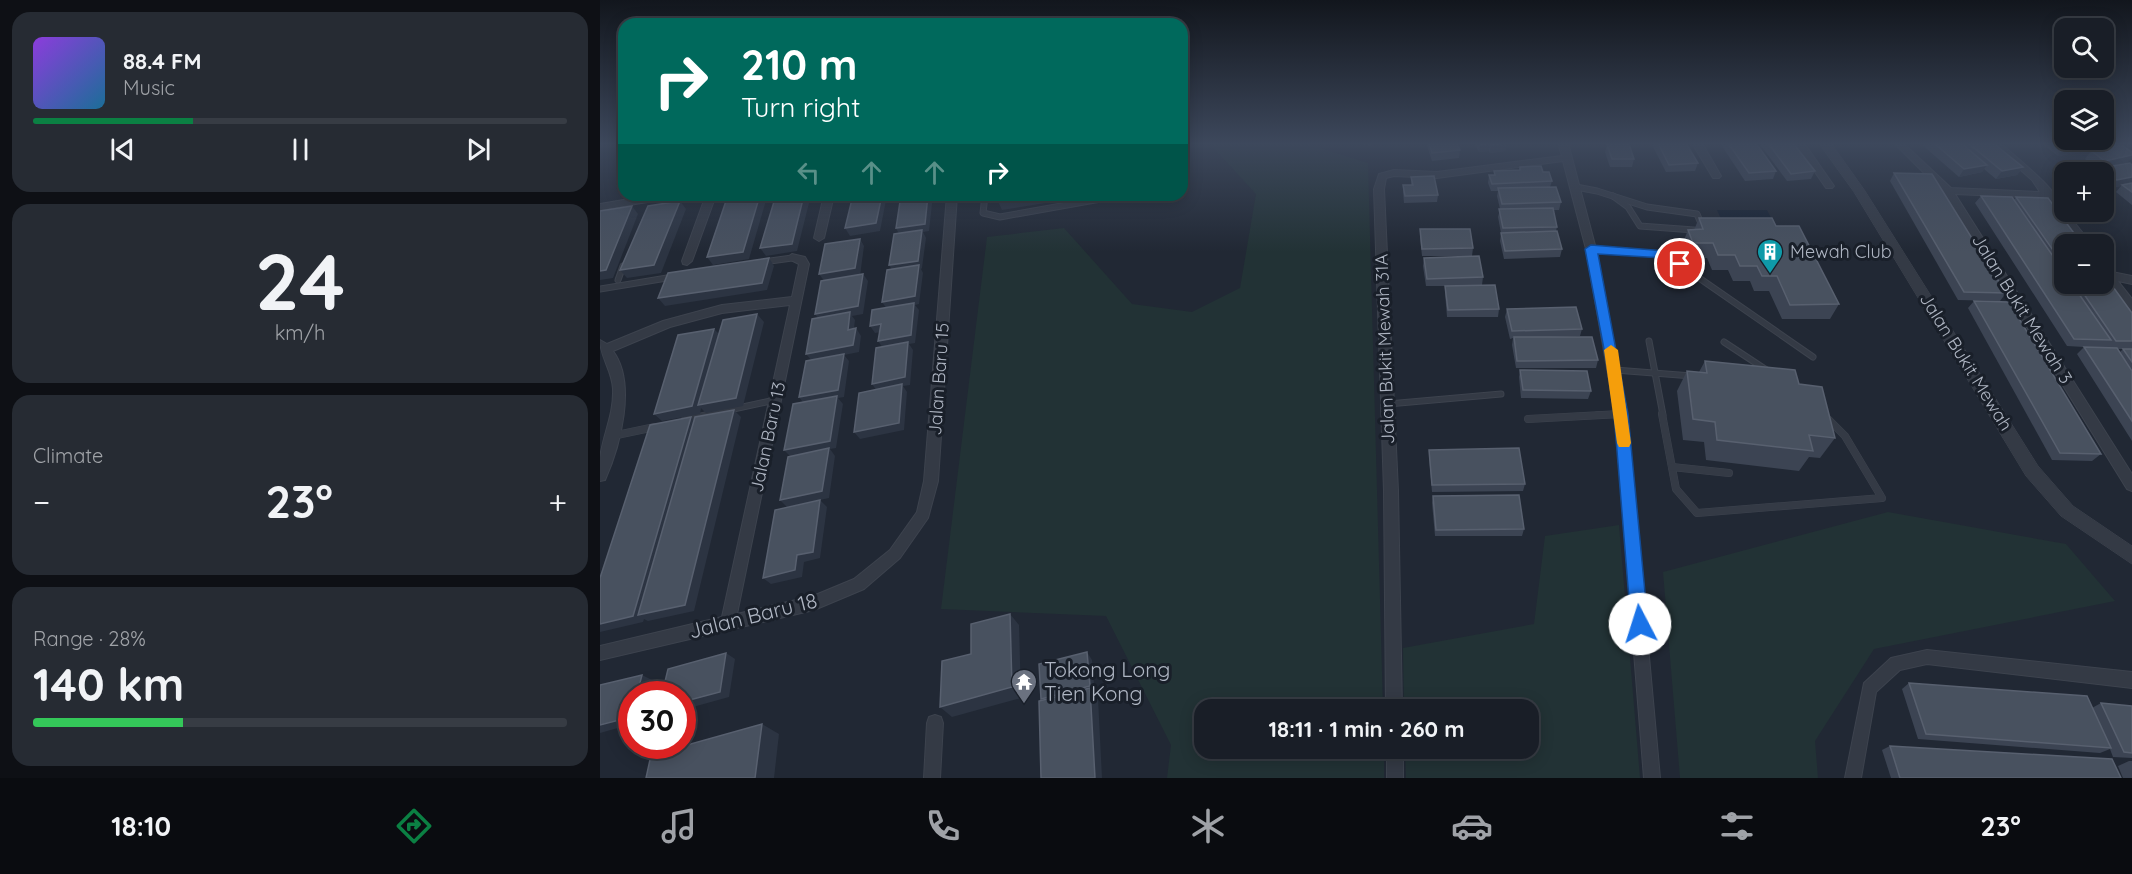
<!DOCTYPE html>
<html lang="en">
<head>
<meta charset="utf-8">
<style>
  :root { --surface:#191e27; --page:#262b33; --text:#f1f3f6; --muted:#9fa2a7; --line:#373c44; --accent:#0b8043 }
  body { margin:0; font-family:Quicksand,sans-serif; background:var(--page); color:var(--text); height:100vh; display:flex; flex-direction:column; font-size:22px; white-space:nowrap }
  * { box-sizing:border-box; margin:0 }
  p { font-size:20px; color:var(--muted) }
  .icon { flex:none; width:33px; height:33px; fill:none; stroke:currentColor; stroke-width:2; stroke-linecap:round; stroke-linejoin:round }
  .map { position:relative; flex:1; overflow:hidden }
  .panel { display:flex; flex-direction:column; gap:12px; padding:12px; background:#0e1015; width:600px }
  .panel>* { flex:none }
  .guide { position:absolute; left:18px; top:18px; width:570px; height:183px; border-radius:18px; box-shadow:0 3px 15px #0003,0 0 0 2px var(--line); background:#00695c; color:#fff; overflow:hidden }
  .fabs { position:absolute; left:1454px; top:18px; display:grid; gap:12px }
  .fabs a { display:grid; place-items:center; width:60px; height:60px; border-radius:12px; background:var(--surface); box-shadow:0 3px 15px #0003,0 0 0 2px var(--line); font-size:30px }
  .speed { position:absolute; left:18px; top:681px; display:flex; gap:12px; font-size:30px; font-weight:700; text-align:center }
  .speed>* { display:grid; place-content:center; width:78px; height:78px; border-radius:50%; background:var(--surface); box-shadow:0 3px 15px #0003,0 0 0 2px var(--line); line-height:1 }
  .speed .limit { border:9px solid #d22; background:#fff; color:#111 }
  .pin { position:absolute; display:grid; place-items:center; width:51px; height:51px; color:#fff; margin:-26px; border:3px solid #fff; border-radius:50%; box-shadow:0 2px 6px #0007 }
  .me { position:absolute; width:66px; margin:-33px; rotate:355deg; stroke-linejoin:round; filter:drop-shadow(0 0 4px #0008) }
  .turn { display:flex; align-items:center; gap:21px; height:126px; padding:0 24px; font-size:27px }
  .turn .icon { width:78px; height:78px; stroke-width:2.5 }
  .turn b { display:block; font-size:42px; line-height:51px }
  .lanes { display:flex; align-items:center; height:57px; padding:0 24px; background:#0003; justify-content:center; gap:30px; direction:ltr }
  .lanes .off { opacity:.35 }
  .big { font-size:45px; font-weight:700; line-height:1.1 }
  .panel .tile { flex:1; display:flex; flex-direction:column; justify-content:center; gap:9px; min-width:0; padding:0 21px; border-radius:18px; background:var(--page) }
  .panel .dial { align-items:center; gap:0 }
  .dial b { font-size:78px; line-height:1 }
  .song { display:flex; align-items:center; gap:18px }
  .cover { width:72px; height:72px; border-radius:9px; background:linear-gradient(135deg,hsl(270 70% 55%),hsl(200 70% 35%)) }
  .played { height:6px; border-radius:3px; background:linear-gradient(90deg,var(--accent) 30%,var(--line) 30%) }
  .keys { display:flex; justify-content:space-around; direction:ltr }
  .heat { display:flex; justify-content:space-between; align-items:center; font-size:33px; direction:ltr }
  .charge { height:9px; border-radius:4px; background:linear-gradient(90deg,#34c759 28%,var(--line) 0) }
  .trip { position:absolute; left:594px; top:699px; width:345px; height:60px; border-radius:18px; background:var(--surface); box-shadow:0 3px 15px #0003,0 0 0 2px var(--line); font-weight:700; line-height:60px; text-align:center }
  .tab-bar { display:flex; height:96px; justify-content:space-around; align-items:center; background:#0a0c10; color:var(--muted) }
  .tab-bar .icon { width:42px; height:42px }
  .tab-bar .on { color:var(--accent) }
  .tab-bar b { font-size:27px; color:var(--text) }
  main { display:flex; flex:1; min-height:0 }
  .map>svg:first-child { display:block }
  .green { fill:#223235 }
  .water { fill:#152030 }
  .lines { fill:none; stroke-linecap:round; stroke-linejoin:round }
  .service-far1-casing { stroke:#3d434e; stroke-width:7 }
  .service-casing { stroke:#3d434e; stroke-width:8 }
  .minor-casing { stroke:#3d434e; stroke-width:2 }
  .tertiary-casing { stroke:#3d434e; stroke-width:1 }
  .service-far1 { stroke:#343a45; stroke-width:5 }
  .service { stroke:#343a45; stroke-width:7 }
  .minor { fill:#343a45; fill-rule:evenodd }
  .tertiary { fill:#343a45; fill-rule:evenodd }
  .wall { fill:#3c4453 }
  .shaded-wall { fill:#2c3442 }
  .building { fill:#48515f; stroke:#58606f; stroke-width:1.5 }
  .route { fill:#1a73e8; stroke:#114b97; stroke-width:1.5 }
  .slow { fill:#f59e0b }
  .labels { text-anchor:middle; stroke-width:6; stroke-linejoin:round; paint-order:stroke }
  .poi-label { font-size:18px; fill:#aeb5c2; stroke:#191f29; text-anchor:start }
  .street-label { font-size:18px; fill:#aeb5c2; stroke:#191f29 }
  .near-street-label { font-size:21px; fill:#aeb5c2; stroke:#191f29 }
  .near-poi-label { font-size:21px; fill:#aeb5c2; stroke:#191f29; text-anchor:start }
</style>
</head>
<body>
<main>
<section class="panel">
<div class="tile">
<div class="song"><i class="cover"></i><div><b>88.4 FM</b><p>Music</p></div></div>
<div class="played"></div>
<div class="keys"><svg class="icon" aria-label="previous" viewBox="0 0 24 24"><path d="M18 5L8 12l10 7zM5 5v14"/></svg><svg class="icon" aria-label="pause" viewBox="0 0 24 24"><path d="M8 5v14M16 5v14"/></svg><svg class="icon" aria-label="next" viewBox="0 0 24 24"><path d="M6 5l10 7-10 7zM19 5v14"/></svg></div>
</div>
<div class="tile dial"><b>24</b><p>km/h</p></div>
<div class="tile"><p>Climate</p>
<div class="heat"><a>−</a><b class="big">23°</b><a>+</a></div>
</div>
<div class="tile"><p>Range · 28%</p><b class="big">140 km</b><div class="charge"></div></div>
</section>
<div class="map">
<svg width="1532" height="778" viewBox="0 0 1532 778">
  <rect width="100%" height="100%" fill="#212834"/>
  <g class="green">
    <path d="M609 143H704L768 163 783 709 604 710V748L784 749V778H567L571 745 506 616 341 609 387 237 464 228 532 304 592 312 640 288 656 194Z"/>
    <path d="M1288 512 1466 544 1515 601 1274 649 1215 741 1218 778H1080L1063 572Z"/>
    <path d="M1019 525 1040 778H806L805 749 928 748V710L804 709 803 648 934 624 945 536Z"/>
  </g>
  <path class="water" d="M1117 210H1167L1177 229 1126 230Z"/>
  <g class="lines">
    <defs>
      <g id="service-far1">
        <path d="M976 187 997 191 1047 207 1097 214 1102 226"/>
        <path d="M385 195 383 213 400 217 523 195"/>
        <path d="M1013 196 1028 207 1040 226 1094 230"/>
        <path d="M991 249 1066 255 1213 357"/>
        <path d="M163 262 192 258"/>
        <path d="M18 280 23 266"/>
        <path d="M0 289 73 277"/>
        <path d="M1049 341 1063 415"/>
        <path d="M1124 342 1168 371"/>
        <path d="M1015 370 1092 376"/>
        <path d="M788 404 901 394"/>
        <path d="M106 415 175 400"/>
        <path d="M997 415 1021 414"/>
      </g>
      <g id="service">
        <path d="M1062 414 1076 489 1097 513 1282 498 1245 436 1225 416"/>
        <path d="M928 419 1021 414"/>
        <path d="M85 420 113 414"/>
        <path d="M12 436 55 427"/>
        <path d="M1072 467 1129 473"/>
      </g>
      <g id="minor">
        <path d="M958 143H968L996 249 1027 414 1060 778H1044L1015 414 986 249 963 161 837 178 794 176 786 178 784 189 798 491 802 710H786L784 491 774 189 779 174 794 170 837 172 962 156Z"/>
        <path d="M1092 143H1102L1121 176 1119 178H1113Z"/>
        <path d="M1195 143H1204L1234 186 1232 188H1226Z"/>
        <path d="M1294 143H1303L1351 188 1440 192 1432 180 1390 143H1400C1419 160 1458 189 1464 212H1466L1490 242 1491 244H1481L1445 198 1355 194 1532 474V491L1527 489 1344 193Z"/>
        <path d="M53 195H76L71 198 0 210V204Z"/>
        <path d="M106 195H116L92 261 87 265 83 264 82 261Z"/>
        <path d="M224 195H234L224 238 219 241 214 238Z"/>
        <path d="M347 195H357L338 481 328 518 300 558 264 589 214 610 0 660V646L122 617 190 305 122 313 70 327 13 351C37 383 20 447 5 480L0 481C0 474 0 465 0 458 3 434 14 415 13 389 12 370 0 357 0 340L7 344 63 321 122 305 192 297 199 264 187 258 192 254 205 257 209 264 137 614 213 596 254 579 290 550 317 512 324 481Z"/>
        <path d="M1503 264 1507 265 1512 272 1532 276V284L1518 281 1532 299V311L1528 310 1503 276Z"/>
        <path d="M1327 650 1532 672V688L1327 664 1300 670 1276 692 1261 778H1245L1264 683 1291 658Z"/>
        <path d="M335 715 341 717 343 723 340 778H324L327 723 329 717Z"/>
        <rect x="787" y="748" width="16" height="30"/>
      </g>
      <path id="tertiary" d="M1219 143H1231L1265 191 1438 466 1473 506 1532 546V564L1461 516 1426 476 1254 192Z"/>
    </defs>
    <use href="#service-far1" class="service-far1-casing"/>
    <use href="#service" class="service-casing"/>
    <use href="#minor" class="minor-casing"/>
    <use href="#tertiary" class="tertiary-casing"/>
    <use href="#service-far1" class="service-far1"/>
    <use href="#service" class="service"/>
    <use href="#minor" class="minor"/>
    <use href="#tertiary" class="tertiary"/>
  </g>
  <g class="wall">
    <path d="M759 143H772L771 146Z"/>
    <path d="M826 143H857L860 150 859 158 832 161Z"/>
    <path d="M874 143H906L905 151 890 153 889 151 879 152Z"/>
    <path d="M1051 143H1086L1098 163 1095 171 1066 172Z"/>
    <path d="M1120 143H1156L1176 171 1173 179 1145 181Z"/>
    <path d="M1159 143H1193L1215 171 1211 179 1187 181Z"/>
    <path d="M1320 143H1393L1423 167 1417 175 1396 179 1384 169 1382 172 1359 177Z"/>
    <path d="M1441 143H1486L1481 152 1458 156Z"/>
    <path d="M1007 145 1034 159 1032 167H1010L1005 152Z"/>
    <path d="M1491 151 1528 162 1498 169 1485 159Z"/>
    <path d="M1532 165V205L1516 192 1521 186 1510 188 1509 187 1508 188 1503 189V172H1477L1500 170 1501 168Z"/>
    <path d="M920 167 943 172 952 181 950 187 961 202 959 210H953L957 227 956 231 962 249 960 257 904 259 900 241 901 233 898 217 900 209 897 196 898 191H891L888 183 889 175H894V171L919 170Z"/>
    <path d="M1294 173 1406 293 1400 301 1358 300 1290 181Z"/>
    <path d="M811 177 838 195 837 202 804 203 803 192V185H811Z"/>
    <path d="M1381 196 1414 200 1416 197 1464 244V284H1503L1532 313V349H1517L1520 352 1523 349H1532V441L1477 354 1484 347 1467 346 1375 203Z"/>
    <path d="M1099 218 1176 226 1239 304 1230 319H1182L1169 291H1154L1150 281H1133L1128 270H1112L1107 258H1087L1082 245 1088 230H1094Z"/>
    <path d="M820 229 873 248 872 256H822L820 237Z"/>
    <path d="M824 258 883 277 882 285 899 309 898 317H847L845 293V286H826L823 266Z"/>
    <path d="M1374 301 1501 454 1492 461 1452 460 1368 308Z"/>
    <path d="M907 309 982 329 980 336 952 337 998 360 996 368H916L912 345 913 338 910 339 905 317Z"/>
    <path d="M1105 361 1199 384 1235 438 1220 458 1209 457 1199 471 1106 460 1104 442 1083 440 1077 391 1087 371 1099 372Z"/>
    <path d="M920 370 991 391 988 399 921 398 919 377Z"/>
    <path d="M829 450 925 484 923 491 832 492 829 457Z"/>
    <path d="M833 496 924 529 922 536H835L832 503Z"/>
    <path d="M1309 683 1492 708 1501 703 1532 706V758L1513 757 1510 749 1500 753 1318 739 1302 689Z"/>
    <path d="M1290 746 1521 778H1291L1282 750Z"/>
    <path d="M1529 761H1532V778H1523L1518 766Z"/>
  </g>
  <g class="shaded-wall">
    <path d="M890 143 889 151 879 152 880 145Z"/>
    <path d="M906 143 905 151 890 153 891 145Z"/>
    <path d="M1487 144 1481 152 1458 156 1463 149Z"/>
    <path d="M1532 155V158L1528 162 1498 169 1505 161Z"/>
    <path d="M1387 165 1382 172 1359 177 1364 169Z"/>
    <path d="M1423 167 1417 175 1396 179 1402 171Z"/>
    <path d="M1532 177V184L1522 185 1521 186 1510 188 1517 180Z"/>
    <path d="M1514 181 1508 188 1503 189V183Z"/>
    <path d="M160 195H166L167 197 149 259 113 265 107 257Z"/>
    <path d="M204 195H211L197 251 166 256 160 248Z"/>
    <path d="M282 195H287L280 231 250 236 245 228Z"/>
    <path d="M328 195H333L329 231 323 232 326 238 322 268 321 269 323 273 319 304 315 305 319 310 315 343 309 344 313 350 310 385 303 386 307 392 304 430 260 439 254 432 277 391 272 384 283 348 278 341 287 309 282 302 294 273 289 265 300 236 296 228Z"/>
    <path d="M395 195H495L402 210Z"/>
    <path d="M80 201 86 209 61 273 27 278 20 270Z"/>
    <path d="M32 206 38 214 13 278 0 280V271Z"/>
    <path d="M260 239 264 246 260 276 225 282 219 274Z"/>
    <path d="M169 258 174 266 167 290 65 306 58 298Z"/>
    <path d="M263 274 268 281 263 314 252 316 255 320 253 337 220 321 215 314Z"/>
    <path d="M157 314 164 322 143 406 106 413 101 408 100 414 62 421 54 414 114 329 121 336Z"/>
    <path d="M281 324 286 331 275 333 270 326Z"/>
    <path d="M256 328 261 336 259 352 244 355 249 361 244 397 238 398 243 404 236 448 230 449 235 456 229 498 187 507 180 500 191 457 184 450 205 405 199 397 212 361 206 354Z"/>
    <path d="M134 410 141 417 94 611 48 621 44 619 43 622 0 632V624L91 417 99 424Z"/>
    <path d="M220 500 227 507 220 558 204 562 202 577 171 584 163 578 197 555Z"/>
    <path d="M410 614 419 625 421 698 352 717 340 707Z"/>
    <path d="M487 652 492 660 495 695 498 698 502 778H495L441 699Z"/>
    <path d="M126 653 135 659 129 697 82 710V702Z"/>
    <path d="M42 675 52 680 48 694H37Z"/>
    <path d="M32 716V724L0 733V725Z"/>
    <path d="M162 724 179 734 174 778H155Z"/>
  </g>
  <g class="building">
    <path d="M829 143H857L860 150 832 153Z"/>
    <path d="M879 143H906L891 145 890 143 880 145Z"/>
    <path d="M1058 143H1086L1098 163 1069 165Z"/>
    <path d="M1128 143H1156L1176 171 1149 173Z"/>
    <path d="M1168 143H1193L1215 171 1191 174Z"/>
    <path d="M1334 143H1361L1387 165 1364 169Z"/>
    <path d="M1368 143H1393L1423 167 1402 171Z"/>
    <path d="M1456 143H1486L1487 144 1463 149Z"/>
    <path d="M1029 144 1034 159H1012L1007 145Z"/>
    <path d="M1521 145 1532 152V155L1505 161 1491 151Z"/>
    <path d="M1530 163 1532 165V177L1517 180 1501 168Z"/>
    <path d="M941 166 943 172H949L952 181 892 184 889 175H895L894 171 920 170V167Z"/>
    <path d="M1497 168 1514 181 1503 183V172H1477Z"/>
    <path d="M1294 173 1332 174 1406 293 1364 292Z"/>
    <path d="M834 176 838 195 805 196 803 185H813L811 177Z"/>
    <path d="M1532 183V192L1522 185Z"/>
    <path d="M956 187 961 202 902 204 898 188Z"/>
    <path d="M128 195H160L143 252 107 257Z"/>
    <path d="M176 195H204L192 244 160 248Z"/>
    <path d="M253 195H282L276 223 245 228Z"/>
    <path d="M301 195H328L325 224 296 228Z"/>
    <path d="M1381 196 1412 197 1464 272V284H1472L1511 340 1474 339Z"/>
    <path d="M1416 197 1448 198 1482 244H1464V266Z"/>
    <path d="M80 201 54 265 20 270 48 206Z"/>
    <path d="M32 206 6 270 0 271V211Z"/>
    <path d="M953 208 957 227 903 228 899 209Z"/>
    <path d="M1099 218H1172L1176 226H1199L1239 304 1190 305 1177 276H1162L1157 266H1140L1135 255H1118L1113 243H1093L1088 230 1103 229Z"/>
    <path d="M820 229H870L873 248 822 249Z"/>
    <path d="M322 230 318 261 289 265 294 234Z"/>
    <path d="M957 231 962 249 905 251 901 233Z"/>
    <path d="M260 239 255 268 219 274 225 244Z"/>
    <path d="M879 256 883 277 827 279 824 258Z"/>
    <path d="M169 258 162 283 58 298 68 273Z"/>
    <path d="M319 265 315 296 282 302 287 270Z"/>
    <path d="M1503 273 1532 313V341H1516L1477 284H1503Z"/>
    <path d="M263 274 258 306 215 314 221 281Z"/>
    <path d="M895 285 899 309 848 310 845 286Z"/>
    <path d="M1374 301 1409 302 1501 454 1460 453Z"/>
    <path d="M314 303 311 335 278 341 281 324 270 326 272 310Z"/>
    <path d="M976 307 982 329 912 331 907 309Z"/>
    <path d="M250 312 248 330 256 328 253 345 206 354 212 319Z"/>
    <path d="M157 314 136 398 98 405 123 320Z"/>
    <path d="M114 329 92 406 54 414 78 335Z"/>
    <path d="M914 337H992L998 360 917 361Z"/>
    <path d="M308 342 305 377 272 384 276 348Z"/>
    <path d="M1484 347 1517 348 1532 371V421Z"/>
    <path d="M1523 349H1532V362Z"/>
    <path d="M244 354 238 390 199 397 206 361Z"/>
    <path d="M1105 361 1195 370 1199 384 1222 387 1235 438 1209 435 1213 451 1117 440 1115 422 1093 419 1087 371 1107 373Z"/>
    <path d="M920 370 987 371 991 391 923 390Z"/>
    <path d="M302 384 299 423 254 432 259 393Z"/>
    <path d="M237 396 230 441 184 450 193 404Z"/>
    <path d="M134 410 85 605 38 615 95 417Z"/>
    <path d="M91 417 33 616 0 624V578L50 425Z"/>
    <path d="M229 448 222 491 180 500 188 457Z"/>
    <path d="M919 448 925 484 832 485 829 450Z"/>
    <path d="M919 495 924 529 836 530 833 496Z"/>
    <path d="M220 500 213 552 197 555 195 570 163 578 175 510Z"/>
    <path d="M410 614 412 687 340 707 342 661 371 654V624Z"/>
    <path d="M487 652 490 686 441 699 439 664Z"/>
    <path d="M126 653 120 692 82 702V694H62L68 669Z"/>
    <path d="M42 675 37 694H32L31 717 0 725V685Z"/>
    <path d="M1309 683 1487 696 1511 748 1326 734Z"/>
    <path d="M490 688 495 778H441L439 701Z"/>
    <path d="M1501 703 1532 706V753L1524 752Z"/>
    <path d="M162 724 155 778H46L51 755Z"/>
    <path d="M1290 746 1512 759 1521 778H1300Z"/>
  </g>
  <linearGradient id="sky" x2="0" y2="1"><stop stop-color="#12161d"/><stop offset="0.57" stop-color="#3d485c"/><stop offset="1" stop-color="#3d485c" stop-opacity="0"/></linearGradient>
  <rect width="1532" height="252" fill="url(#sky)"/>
  <path class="route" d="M991 245 1066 251 1086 264 1080 268 1063 258 998 254 1028 414 1048 624 1045 630 1040 632 1034 630 1031 624 1014 414 1008 370 985 249Z"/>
  <path class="slow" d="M1011 345 1018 350 1031 443 1029 447H1019L1017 443 1004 350Z"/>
  <defs>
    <symbol id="building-pin" viewBox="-11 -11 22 30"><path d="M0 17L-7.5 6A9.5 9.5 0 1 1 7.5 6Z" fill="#0f9aa8" stroke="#191f29"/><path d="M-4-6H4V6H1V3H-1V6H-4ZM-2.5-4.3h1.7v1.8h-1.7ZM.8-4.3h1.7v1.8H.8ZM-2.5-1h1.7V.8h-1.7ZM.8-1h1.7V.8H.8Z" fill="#fff"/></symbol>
    <symbol id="temple-pin" viewBox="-11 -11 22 30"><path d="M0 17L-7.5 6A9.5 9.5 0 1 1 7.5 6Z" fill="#6b7280" stroke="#191f29"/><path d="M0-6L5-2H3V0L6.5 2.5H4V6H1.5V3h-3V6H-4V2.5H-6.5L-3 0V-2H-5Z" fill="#fff"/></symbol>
  </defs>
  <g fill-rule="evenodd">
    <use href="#building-pin" x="1155" y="237" width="30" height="40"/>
    <use href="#temple-pin" x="409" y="667" width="30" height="40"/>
  </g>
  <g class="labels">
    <g class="poi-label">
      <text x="1190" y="258">Mewah Club</text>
    </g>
    <g class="street-label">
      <text transform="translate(1422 309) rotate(58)" y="6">Jalan Bukit Mewah 3</text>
      <text transform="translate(785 349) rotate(-92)" y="6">Jalan Bukit Mewah 31A</text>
      <text transform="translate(1366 362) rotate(58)" y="6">Jalan Bukit Mewah</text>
      <text transform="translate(339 379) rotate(-86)" y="6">Jalan Baru 15</text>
      <text transform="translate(168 437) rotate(-78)" y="6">Jalan Baru 13</text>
    </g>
    <g class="near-street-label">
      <text transform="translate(153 616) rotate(-14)" y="7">Jalan Baru 18</text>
    </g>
    <g class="near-poi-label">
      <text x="444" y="677">Tokong Long<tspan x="444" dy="24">Tien Kong</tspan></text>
    </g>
  </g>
</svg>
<div class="fabs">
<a><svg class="icon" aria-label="search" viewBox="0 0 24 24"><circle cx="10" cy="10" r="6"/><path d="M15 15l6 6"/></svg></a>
<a><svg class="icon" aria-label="layers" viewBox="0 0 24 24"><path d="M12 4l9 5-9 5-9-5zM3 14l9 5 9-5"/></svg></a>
<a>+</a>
<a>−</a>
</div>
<div class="speed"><div class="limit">30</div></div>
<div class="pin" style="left:1080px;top:264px;background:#d93025"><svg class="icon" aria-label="arrive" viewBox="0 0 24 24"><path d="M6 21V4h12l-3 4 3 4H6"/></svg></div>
<svg class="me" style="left:1040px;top:624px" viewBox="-20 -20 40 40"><circle r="19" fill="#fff"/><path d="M0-13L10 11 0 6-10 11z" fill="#1a73e8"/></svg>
<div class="trip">18:11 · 1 min · 260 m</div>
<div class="guide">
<div class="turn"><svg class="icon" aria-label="right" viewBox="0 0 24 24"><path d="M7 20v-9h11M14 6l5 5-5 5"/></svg><div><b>210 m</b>Turn right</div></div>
<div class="lanes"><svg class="icon off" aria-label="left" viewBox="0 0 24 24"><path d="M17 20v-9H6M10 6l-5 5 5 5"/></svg><svg class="icon off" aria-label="ahead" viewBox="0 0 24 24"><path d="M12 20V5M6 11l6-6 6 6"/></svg><svg class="icon off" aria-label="ahead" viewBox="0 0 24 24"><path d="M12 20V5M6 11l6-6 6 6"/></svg><svg class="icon" aria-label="right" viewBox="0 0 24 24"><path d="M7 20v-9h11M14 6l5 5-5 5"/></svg></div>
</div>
</div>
</main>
<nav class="tab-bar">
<b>18:10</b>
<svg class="icon on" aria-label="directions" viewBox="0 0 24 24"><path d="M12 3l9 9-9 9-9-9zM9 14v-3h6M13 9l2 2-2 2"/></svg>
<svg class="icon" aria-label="music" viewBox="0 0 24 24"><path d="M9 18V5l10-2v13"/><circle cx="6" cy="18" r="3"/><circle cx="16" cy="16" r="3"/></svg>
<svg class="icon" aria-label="phone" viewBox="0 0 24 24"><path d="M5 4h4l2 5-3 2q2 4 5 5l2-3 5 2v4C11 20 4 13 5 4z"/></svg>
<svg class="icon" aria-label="climate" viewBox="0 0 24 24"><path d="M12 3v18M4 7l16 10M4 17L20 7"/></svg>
<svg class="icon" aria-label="car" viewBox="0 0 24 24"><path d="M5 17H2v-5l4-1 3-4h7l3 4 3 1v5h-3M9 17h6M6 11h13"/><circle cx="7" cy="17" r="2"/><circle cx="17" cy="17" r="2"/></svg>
<svg class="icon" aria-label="filters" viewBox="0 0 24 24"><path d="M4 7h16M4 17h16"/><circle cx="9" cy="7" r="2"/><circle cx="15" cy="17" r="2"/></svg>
<b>23°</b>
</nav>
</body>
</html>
